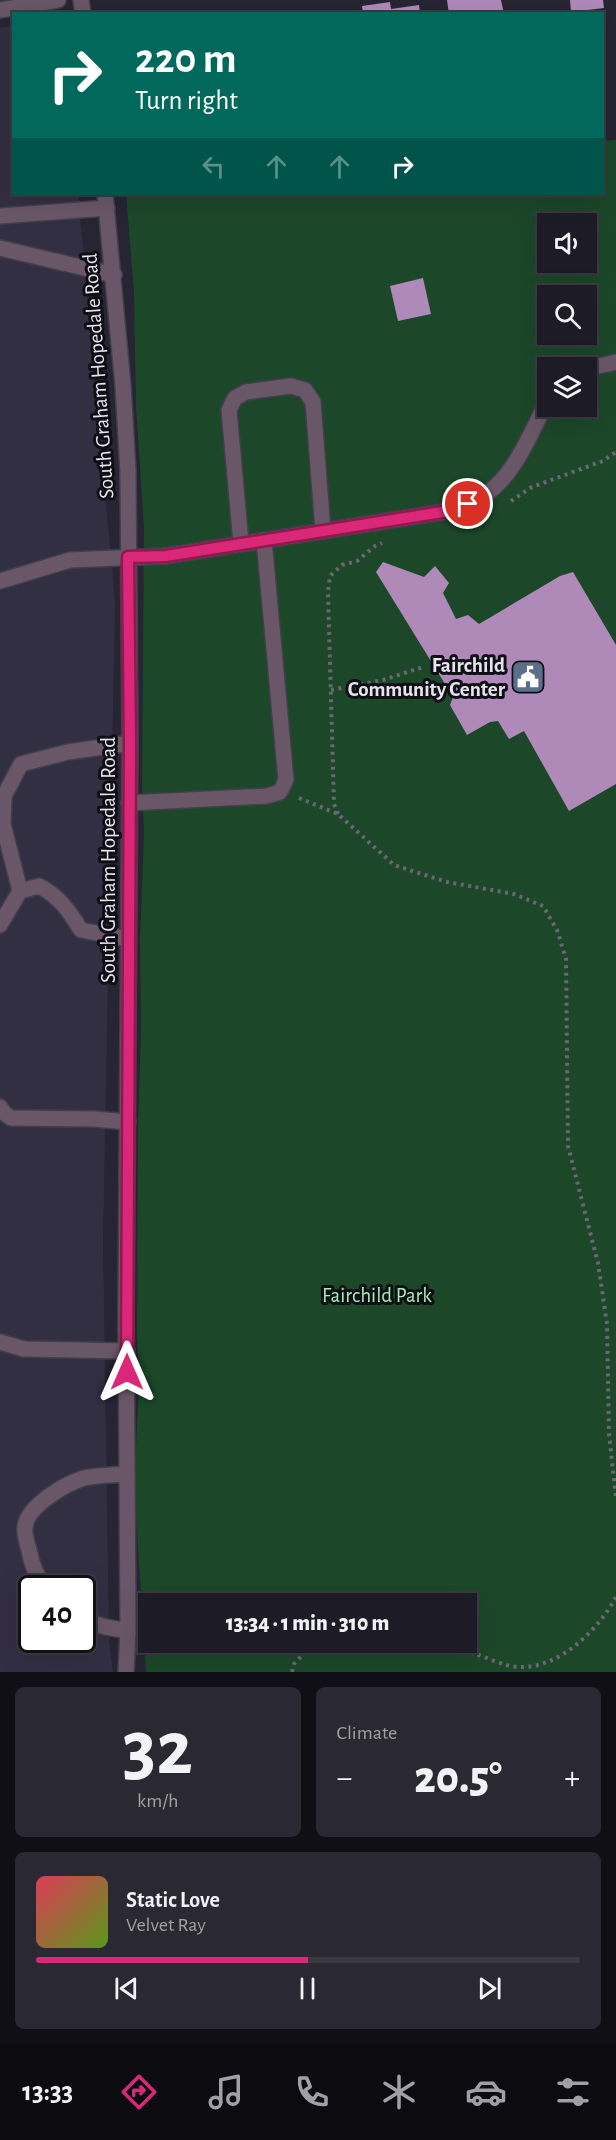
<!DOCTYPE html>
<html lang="en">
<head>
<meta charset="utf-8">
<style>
  :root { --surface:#1d1b26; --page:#2a2832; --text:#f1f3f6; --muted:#a0a1a7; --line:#3b3943; --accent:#db2777 }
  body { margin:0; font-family:"Alegreya Sans",sans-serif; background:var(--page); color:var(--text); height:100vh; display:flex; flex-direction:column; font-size:22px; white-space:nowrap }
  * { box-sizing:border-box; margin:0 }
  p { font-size:20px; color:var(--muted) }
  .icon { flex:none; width:33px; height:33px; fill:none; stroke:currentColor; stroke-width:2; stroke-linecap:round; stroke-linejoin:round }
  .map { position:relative; height:1672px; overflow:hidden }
  .sheet { display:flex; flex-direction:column; gap:15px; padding:15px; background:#100f15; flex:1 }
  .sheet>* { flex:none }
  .hud { position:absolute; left:12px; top:12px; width:592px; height:183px; border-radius:0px; box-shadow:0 6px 24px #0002,0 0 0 2px var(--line); background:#00695c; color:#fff; overflow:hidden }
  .fabs { position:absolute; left:537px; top:213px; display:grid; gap:12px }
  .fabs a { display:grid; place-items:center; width:60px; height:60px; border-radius:0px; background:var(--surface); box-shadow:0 6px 24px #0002,0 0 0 2px var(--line); font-size:30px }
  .speed { position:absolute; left:18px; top:1575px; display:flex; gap:12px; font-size:30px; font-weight:700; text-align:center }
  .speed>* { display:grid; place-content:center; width:78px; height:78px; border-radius:50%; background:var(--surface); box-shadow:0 6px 24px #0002,0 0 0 2px var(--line); line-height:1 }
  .speed .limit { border:3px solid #111; border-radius:9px; background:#fff; color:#111 }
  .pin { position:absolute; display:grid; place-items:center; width:51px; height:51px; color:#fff; margin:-26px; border:3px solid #fff; border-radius:50%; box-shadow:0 2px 6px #0007 }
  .me { position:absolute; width:66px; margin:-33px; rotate:0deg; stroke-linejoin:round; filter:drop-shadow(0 0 4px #0008) }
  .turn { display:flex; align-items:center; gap:21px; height:126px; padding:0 24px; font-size:27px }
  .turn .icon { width:78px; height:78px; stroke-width:2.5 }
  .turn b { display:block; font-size:42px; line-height:51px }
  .lanes { display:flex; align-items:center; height:57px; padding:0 24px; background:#0003; justify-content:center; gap:30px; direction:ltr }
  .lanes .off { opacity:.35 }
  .big { font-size:45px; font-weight:800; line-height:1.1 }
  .sheet .tile { flex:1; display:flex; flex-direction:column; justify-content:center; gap:9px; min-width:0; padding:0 21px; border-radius:9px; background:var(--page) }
  .sheet .dial { align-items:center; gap:0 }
  .dial b { font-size:78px; line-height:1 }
  .song { display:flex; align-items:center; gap:18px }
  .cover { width:72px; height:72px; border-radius:9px; background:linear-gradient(135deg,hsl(350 70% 55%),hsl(90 70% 35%)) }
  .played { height:6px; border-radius:3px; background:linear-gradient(90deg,var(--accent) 50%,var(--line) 50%) }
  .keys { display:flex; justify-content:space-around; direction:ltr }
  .heat { display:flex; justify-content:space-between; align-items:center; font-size:33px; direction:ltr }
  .sheet .tiles { flex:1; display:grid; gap:15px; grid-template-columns:1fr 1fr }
  .tile:last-child { grid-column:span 2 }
  .trip { position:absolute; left:138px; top:1593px; width:339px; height:60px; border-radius:0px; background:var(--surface); box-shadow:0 6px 24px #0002,0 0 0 2px var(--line); font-weight:800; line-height:60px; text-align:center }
  .tabs { display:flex; height:96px; justify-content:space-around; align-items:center; background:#0c0b0f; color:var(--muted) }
  .tabs .icon { width:42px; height:42px }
  .tabs .current { color:var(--accent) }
  .tabs b { font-size:27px; color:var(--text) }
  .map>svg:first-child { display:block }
  .built { fill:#332f42; fill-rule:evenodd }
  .green { fill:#1c4729; fill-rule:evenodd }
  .building { fill:#af8ab9 }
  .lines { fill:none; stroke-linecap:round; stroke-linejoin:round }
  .minor-casing { stroke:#423f4d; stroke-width:18 }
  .path { stroke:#6a6774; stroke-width:4; stroke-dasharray:3 4.5; stroke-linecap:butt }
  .minor { stroke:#695767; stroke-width:15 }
  .route-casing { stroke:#8e194d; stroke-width:15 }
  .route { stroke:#db2777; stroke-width:10 }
  .labels { text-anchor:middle; stroke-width:6; stroke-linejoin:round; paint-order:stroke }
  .street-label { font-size:21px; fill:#e6e4ee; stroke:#100e15 }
  .poi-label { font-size:21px; font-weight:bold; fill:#e6e4ee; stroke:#100e15; text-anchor:end }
  .park-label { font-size:21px; fill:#a3eeb6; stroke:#100e15 }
</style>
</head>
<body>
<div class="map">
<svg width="616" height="1672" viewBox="0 0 616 1672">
  <rect width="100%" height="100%" fill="#272433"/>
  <path class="built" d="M13 26 14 194H78L115 602 103 1241 109 1640 113 1672H0V28ZM32 1588H82V1640H32Z"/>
  <path class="green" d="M616 140V1672H146L134 1484 139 1387 137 1335 138 1126 141 1031 140 939 144 835 142 787 144 528 136 406 134 292 126 194H603V141ZM548 224H586V262H548ZM548 296H586V334H548ZM548 368H586V406H548ZM148 1604H466V1642H148Z"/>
  <g class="building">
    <path d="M447 0H501L504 14H449Z"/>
    <path d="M570 0H603L604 8 571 12Z"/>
    <path d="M390 2 391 9 419 5 420 14H363L362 6Z"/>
    <path d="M423 278 431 314 398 321 390 286Z"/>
    <path d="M383 562 424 577 435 566 449 583 443 593 456 619 468 615 479 624 560 576 573 572 616 645V784L569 811 524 731 509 739 498 721 490 722 467 735 450 705 453 697 376 572Z"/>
  </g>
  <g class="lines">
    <defs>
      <g id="minor">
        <path d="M81 0 83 14"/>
        <path d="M0 10 58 0"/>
        <path d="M105 194 123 386 128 471 130 743 126 1315 128 1631 126 1672"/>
        <path d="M0 216 107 208"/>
        <path d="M0 248 114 275"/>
        <path d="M586 369 616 362"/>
        <path d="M241 543 229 410 235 398 246 392 291 386 305 390 313 402 323 531"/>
        <path d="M0 581 70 560 166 556 455 510C464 506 472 502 480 498 515 478 530 433 548 400"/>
        <path d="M129 803 267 796 280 792 286 780 264 540"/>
        <path d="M20 891 3 824 4 796 21 764 68 752 130 743"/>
        <path d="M0 925 20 891 39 886C59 896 69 911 81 930L128 939"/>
        <path d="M0 1107 4 1113 11 1118 94 1119 128 1122"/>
        <path d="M0 1342 24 1349 127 1351"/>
        <path d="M46 1588C36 1577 32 1565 29 1550 27 1543 24 1535 25 1527 27 1506 65 1484 84 1478 97 1475 113 1475 126 1474"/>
        <path d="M82 1620 106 1627 128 1631"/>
      </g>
    </defs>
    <use href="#minor" class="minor-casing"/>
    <g class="path">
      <path d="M511 501 532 487 603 461 616 452"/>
      <path d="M331 690 383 680 423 667"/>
      <path d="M299 798 338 814 394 865 447 882 514 894 543 906 557 930 566 959 568 1146 598 1263 607 1324 609 1434 616 1498"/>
      <path d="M338 814 334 804 328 592 330 576 342 565 357 561 375 546 382 543"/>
      <path d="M404 1642C426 1646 450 1648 472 1653 487 1657 505 1667 520 1667 560 1668 598 1630 616 1597"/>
      <path d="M292 1672 294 1664 310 1647 331 1642"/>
    </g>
    <use href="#minor" class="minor"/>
  </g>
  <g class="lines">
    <defs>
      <path id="route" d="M127 1372 130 743 128 557 166 556 455 510 468 504"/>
    </defs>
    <use href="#route" class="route-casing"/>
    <use href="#route" class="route"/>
  </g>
  <defs>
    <symbol id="civic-square" viewBox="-11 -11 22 22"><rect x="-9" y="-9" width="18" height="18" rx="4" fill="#5c6f8a" stroke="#100e15"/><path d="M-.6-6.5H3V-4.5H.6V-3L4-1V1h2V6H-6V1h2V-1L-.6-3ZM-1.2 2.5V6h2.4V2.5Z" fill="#fff"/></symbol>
  </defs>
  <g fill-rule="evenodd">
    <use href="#civic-square" x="509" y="658" width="38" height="38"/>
  </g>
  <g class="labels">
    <g class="street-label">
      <text transform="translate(98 376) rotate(-94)" y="7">South Graham Hopedale Road</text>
      <text transform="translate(108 860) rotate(-90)" y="7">South Graham Hopedale Road</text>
    </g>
    <g class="poi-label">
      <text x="505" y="672">Fairchild<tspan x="505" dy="24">Community Center</tspan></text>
    </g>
    <g class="park-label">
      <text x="377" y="1302">Fairchild Park</text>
    </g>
  </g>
</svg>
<div class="fabs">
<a><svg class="icon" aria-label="sound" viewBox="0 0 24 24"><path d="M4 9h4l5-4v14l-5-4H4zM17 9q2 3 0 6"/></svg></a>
<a><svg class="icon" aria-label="search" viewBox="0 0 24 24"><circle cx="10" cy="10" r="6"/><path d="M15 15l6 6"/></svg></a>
<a><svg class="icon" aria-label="layers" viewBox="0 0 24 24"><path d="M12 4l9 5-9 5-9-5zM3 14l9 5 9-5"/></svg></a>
</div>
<div class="speed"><div class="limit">40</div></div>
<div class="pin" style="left:468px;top:504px;background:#d93025"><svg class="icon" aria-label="arrive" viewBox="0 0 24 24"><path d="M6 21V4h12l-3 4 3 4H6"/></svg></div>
<svg class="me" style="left:127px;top:1372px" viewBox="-20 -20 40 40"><path d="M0-17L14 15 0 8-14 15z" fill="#db2777" stroke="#fff" stroke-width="4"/></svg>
<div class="trip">13:34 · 1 min · 310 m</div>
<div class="hud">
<div class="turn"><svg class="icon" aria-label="right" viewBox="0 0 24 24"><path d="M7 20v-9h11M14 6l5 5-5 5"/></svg><div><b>220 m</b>Turn right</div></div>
<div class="lanes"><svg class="icon off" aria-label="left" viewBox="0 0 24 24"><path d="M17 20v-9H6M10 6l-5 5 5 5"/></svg><svg class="icon off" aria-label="ahead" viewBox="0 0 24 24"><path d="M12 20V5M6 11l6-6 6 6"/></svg><svg class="icon off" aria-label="ahead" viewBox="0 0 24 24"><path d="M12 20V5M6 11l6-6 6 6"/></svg><svg class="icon" aria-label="right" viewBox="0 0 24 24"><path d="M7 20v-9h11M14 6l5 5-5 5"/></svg></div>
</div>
</div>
<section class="sheet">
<div class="tiles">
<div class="tile dial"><b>32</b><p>km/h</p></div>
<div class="tile"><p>Climate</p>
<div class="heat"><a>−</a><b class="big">20.5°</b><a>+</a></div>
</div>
<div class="tile">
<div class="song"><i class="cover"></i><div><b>Static Love</b><p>Velvet Ray</p></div></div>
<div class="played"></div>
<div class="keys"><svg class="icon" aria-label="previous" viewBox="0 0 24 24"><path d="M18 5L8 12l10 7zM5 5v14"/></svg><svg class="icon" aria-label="pause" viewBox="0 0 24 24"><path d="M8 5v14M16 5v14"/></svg><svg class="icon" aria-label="next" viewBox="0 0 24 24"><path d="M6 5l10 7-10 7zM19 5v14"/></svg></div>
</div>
</div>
</section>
<nav class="tabs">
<b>13:33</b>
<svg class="icon current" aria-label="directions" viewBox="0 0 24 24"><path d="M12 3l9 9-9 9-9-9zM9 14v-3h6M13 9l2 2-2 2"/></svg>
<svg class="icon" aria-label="music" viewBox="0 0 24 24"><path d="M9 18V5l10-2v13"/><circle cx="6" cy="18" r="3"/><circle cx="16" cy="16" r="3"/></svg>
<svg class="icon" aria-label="phone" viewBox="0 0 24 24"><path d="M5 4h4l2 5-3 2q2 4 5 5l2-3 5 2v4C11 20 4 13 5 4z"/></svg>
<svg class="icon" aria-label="climate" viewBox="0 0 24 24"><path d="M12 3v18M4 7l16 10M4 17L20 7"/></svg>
<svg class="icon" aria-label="car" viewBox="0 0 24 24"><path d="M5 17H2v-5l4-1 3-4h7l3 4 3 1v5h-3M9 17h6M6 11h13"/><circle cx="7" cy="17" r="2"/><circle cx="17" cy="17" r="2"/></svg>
<svg class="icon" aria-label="filters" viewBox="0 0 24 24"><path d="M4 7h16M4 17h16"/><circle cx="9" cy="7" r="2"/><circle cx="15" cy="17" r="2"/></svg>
</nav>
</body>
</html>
